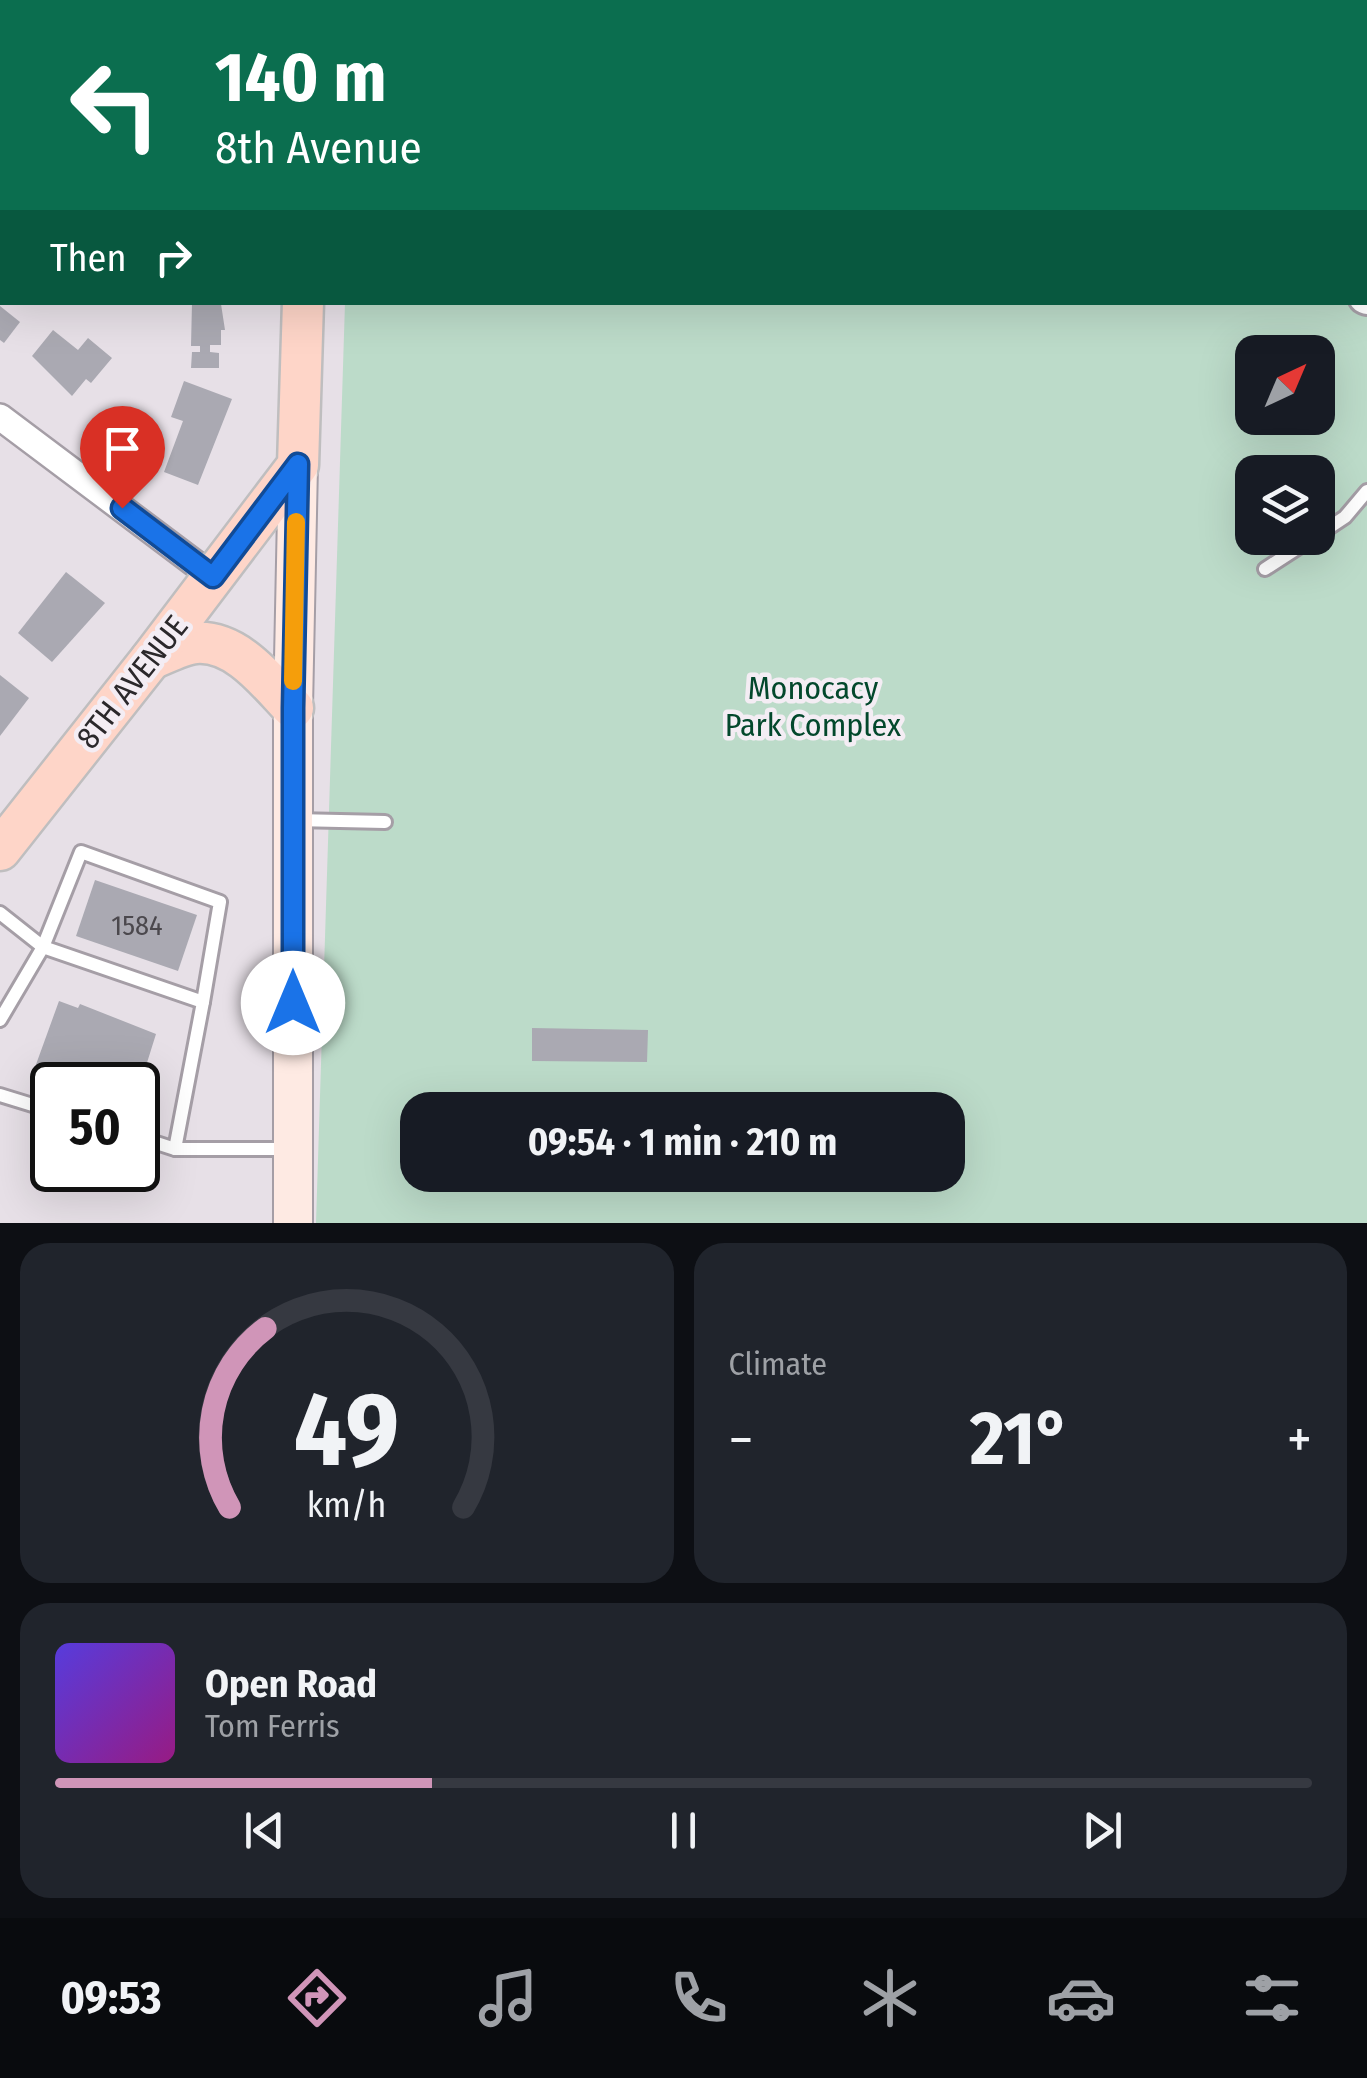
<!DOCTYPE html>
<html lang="en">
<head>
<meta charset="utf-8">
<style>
  :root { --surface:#171b24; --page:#20242c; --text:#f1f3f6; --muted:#9ea1a6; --line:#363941; --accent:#d095b8 }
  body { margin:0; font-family:"Fira Sans Condensed",sans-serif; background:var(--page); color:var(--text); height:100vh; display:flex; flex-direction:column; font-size:38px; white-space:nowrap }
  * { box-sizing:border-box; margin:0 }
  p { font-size:32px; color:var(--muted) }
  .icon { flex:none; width:55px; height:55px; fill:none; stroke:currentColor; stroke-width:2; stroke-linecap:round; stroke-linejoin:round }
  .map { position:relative; height:1223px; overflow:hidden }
  .details { display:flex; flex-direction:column; gap:20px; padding:20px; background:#0d0f14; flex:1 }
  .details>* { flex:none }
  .hud { position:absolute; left:0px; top:0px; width:1368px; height:305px; box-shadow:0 10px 40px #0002; background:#0b6e4f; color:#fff; overflow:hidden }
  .needle { width:65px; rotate:44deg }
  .controls { position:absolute; left:1235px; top:335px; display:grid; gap:20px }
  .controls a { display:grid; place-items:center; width:100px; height:100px; border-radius:20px; background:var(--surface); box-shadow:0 10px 40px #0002; font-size:50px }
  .speed { position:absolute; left:30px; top:1062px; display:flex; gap:20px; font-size:50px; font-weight:700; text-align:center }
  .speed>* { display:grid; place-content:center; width:130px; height:130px; border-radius:50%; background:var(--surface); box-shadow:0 10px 40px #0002; line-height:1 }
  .speed .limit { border:5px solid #111; border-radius:15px; background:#fff; color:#111 }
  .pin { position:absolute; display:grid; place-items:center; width:85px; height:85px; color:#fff; margin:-102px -42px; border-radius:50% 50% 50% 0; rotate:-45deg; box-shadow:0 0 10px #0007 }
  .pin .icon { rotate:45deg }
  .me { position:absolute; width:110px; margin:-55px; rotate:0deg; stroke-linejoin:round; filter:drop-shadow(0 0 8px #0008) }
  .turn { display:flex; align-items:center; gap:35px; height:210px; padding:0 50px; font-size:45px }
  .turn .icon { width:130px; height:130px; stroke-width:2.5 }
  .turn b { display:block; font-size:70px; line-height:85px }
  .then { display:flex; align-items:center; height:95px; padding:0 50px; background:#0003; gap:20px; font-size:38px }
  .big { font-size:75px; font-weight:700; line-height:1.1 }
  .details .card { flex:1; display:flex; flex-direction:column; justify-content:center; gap:15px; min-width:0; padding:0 35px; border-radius:30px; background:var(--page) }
  .details .dial { align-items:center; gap:0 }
  .dial svg { height:260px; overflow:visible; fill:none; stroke:var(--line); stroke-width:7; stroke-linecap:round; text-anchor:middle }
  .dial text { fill:var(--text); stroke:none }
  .song { display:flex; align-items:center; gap:30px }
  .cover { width:120px; height:120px; border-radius:15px; background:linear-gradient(135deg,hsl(250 70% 55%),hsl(310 70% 35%)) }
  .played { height:10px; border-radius:5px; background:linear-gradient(90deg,var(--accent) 30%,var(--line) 30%) }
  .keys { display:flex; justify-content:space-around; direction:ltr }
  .heat { display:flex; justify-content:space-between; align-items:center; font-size:55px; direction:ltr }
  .details .tiles { flex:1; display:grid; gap:20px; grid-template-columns:1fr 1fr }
  .card:last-child { grid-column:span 2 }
  .trip { position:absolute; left:400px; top:1092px; width:565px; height:100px; border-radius:30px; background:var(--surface); box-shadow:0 10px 40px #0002; font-weight:700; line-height:100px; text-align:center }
  .dock { display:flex; height:160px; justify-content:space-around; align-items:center; background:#090b0e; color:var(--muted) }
  .dock .icon { width:70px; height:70px }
  .dock .active { color:var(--accent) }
  .dock b { font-size:45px; color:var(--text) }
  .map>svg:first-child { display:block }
  .green { fill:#bcdbc9; fill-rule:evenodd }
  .building { fill:#aaa9b2 }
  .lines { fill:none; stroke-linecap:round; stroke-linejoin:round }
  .service-casing { stroke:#a59ea6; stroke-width:18 }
  .minor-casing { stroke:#a59ea6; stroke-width:30 }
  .tertiary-casing { stroke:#a59ea6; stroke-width:38 }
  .secondary-casing { stroke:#a59ea6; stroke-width:42 }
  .primary-casing { stroke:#bfbebf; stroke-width:45 }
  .service { stroke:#fff; stroke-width:12 }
  .minor { stroke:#fff; stroke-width:25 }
  .tertiary { stroke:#fff; stroke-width:32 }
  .secondary { stroke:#feeae3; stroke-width:38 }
  .primary { stroke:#fed5c8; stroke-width:40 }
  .route-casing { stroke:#114b97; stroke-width:25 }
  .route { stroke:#1a73e8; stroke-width:18 }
  .slow { stroke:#f59e0b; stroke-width:18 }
  .labels { text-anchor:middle; stroke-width:9; stroke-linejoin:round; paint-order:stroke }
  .number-label { font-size:28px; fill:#4b484d }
  .street-label { font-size:32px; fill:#2b282b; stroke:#f4edf4 }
  .park-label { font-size:32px; fill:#03482c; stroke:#f4edf4 }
</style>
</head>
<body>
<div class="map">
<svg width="1367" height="1223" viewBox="0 0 1367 1223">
  <rect width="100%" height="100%" fill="#e7e0e7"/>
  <g class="green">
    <path d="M354 0H898L902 2H354Z"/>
    <path d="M1367 298V1223H316L345 303 1365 302ZM1252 352H1318V418H1252ZM1252 472H1318V538H1252ZM418 1110H948V1175H418Z"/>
  </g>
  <g class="building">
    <path d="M192 303 221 304 225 330H221V345H210V352L219 353V368H191L192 352H200V346H191Z"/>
    <path d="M0 306 20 322 4 343 0 340Z"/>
    <path d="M53 330 78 350 88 338 112 358 91 383 86 379 72 396 32 356Z"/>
    <path d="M184 381 232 399 198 485 164 472 183 421 171 417Z"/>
    <path d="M66 572 105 603 52 662 18 633Z"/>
    <path d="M0 675 29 698 0 736Z"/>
    <path d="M95 880 197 915 178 971 76 936Z"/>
    <path d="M59 1001 78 1008 80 1004 156 1034 140 1085H52L54 1077 34 1070Z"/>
    <path d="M532 1028 648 1030 647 1062 532 1061Z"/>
  </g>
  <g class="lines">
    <defs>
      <g id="service">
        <path d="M749 0 753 2"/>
        <path d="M1310 0 1312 2"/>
        <path d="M1083 2 1084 0"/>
        <path d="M1365 57 1367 59"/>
        <path d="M1318 535 1345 517 1367 491"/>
        <path d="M1265 569 1313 538"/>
        <path d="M295 820 385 822"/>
        <path d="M0 913 43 947 203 1002 175 1149"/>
        <path d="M0 1020 43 947 81 852 220 902 203 1002"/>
        <path d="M0 1095 52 1111"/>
        <path d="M138 1137 175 1149H290"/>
      </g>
      <g id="minor">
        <path d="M8 2 11 0"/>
        <path d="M0 417 213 577"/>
      </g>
      <g id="tertiary">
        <path d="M904 0 908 2"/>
        <path d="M1365 297 1367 298"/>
      </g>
      <path id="secondary" d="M293 1223V708L298 465"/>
      <g id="primary">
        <path d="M314 2V0"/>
        <path d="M151 659C164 654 182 644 196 643 237 640 268 682 293 708"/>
        <path d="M0 850 151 659 298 465 303 302"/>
      </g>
    </defs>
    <use href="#service" class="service-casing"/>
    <use href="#minor" class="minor-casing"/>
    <use href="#tertiary" class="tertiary-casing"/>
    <use href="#secondary" class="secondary-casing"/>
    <use href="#primary" class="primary-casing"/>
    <use href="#service" class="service"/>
    <use href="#minor" class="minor"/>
    <use href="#tertiary" class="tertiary"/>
    <use href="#secondary" class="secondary"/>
    <use href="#primary" class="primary"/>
  </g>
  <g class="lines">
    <defs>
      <path id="route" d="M122 508 213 577 298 464 293 708V1003"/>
    </defs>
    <use href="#route" class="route-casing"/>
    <use href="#route" class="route"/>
    <path class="slow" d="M293 681 296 522"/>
  </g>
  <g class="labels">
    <g class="number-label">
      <text x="137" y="935">1584</text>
    </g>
    <g class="street-label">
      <text transform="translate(132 682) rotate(-52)" y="11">8TH AVENUE</text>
    </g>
    <g class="park-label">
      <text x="813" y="699">Monocacy<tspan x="813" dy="37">Park Complex</tspan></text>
    </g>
  </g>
</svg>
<div class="controls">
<a><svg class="needle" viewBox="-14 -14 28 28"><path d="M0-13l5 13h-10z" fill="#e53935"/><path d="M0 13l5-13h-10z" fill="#9ea1a6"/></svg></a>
<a><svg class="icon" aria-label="layers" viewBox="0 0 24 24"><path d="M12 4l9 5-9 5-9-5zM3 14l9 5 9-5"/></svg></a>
</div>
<div class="speed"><div class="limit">50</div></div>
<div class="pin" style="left:122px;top:508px;background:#d93025"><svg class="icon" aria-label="arrive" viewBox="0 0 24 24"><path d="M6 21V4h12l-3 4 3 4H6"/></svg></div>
<svg class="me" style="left:293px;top:1003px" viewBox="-20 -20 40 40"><circle r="19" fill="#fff"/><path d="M0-13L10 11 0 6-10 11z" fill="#1a73e8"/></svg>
<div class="trip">09:54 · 1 min · 210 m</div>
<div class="hud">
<div class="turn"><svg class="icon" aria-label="left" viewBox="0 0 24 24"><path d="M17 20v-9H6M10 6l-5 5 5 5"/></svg><div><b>140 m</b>8th Avenue</div></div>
<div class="then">Then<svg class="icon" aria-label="right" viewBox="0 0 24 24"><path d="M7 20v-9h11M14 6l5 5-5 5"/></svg></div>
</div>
</div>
<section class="details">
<div class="tiles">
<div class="card dial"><svg viewBox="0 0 100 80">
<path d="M14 69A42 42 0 1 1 86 69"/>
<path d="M14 69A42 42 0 0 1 25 14" stroke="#d095b8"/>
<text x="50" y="56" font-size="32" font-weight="700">49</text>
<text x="50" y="72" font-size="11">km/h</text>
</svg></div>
<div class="card"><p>Climate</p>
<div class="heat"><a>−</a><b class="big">21°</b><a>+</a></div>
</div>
<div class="card">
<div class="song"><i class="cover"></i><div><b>Open Road</b><p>Tom Ferris</p></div></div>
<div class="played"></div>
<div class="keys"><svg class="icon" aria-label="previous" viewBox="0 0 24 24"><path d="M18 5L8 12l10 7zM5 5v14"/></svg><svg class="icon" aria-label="pause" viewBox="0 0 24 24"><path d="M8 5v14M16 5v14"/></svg><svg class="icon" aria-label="next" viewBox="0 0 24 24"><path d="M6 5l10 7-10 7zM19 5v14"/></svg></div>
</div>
</div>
</section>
<nav class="dock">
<b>09:53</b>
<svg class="icon active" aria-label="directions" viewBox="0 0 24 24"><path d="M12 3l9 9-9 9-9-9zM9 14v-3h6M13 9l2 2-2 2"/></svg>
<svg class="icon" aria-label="music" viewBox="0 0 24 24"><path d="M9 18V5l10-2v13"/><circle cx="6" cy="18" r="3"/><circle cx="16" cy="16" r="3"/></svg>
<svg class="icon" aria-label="phone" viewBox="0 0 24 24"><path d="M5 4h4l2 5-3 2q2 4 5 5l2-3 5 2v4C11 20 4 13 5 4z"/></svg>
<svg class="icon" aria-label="climate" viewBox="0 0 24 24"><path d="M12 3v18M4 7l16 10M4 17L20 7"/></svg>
<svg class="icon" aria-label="car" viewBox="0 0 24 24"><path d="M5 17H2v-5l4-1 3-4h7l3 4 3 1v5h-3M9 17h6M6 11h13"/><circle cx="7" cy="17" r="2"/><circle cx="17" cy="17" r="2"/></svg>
<svg class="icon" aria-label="filters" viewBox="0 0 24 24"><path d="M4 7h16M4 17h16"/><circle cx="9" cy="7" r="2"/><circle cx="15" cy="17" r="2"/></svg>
</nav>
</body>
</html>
